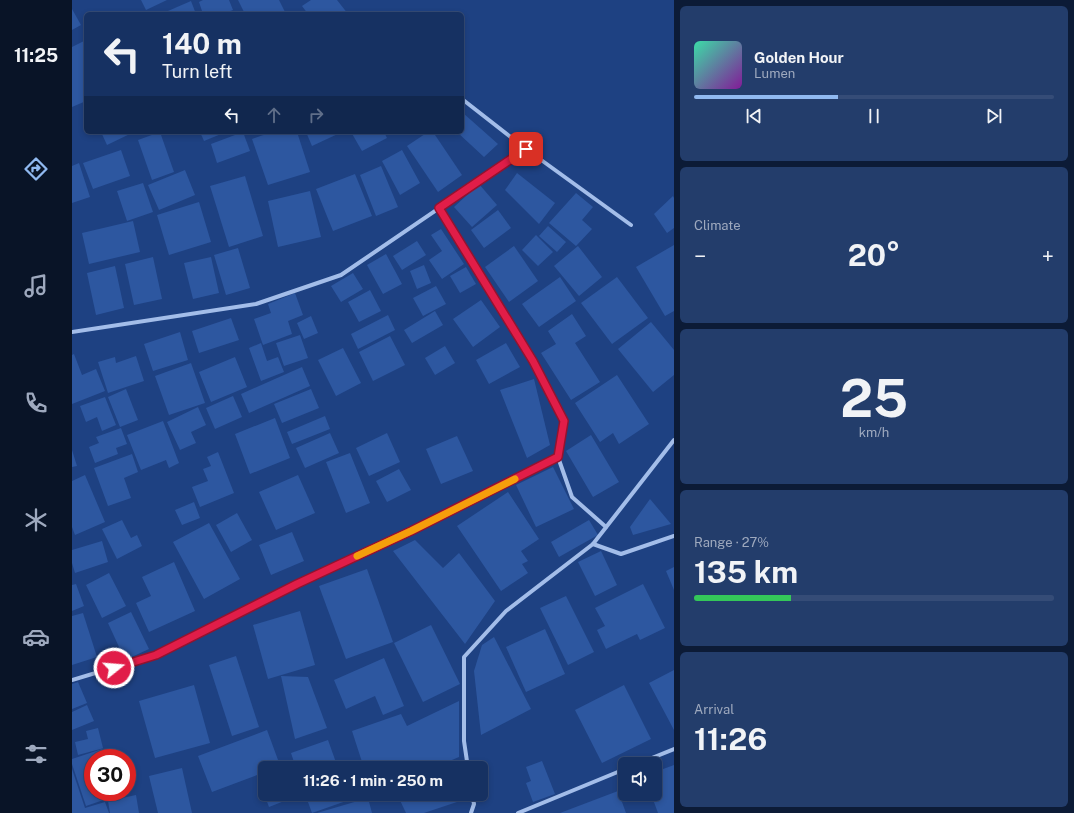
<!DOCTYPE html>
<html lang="en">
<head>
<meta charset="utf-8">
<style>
  :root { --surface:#163162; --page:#233d6b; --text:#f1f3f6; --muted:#9ea9be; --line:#354c77; --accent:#90b9f0 }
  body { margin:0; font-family:"Public Sans",sans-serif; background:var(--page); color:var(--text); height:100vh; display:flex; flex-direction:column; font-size:15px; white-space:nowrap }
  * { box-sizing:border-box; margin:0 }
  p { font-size:13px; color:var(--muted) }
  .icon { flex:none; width:22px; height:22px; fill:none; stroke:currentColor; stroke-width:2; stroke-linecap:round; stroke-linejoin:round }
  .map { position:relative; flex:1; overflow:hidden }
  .drawer { display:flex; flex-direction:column; gap:6px; padding:6px; background:#0c1b36; width:400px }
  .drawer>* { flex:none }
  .top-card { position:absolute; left:12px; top:12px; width:380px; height:122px; border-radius:6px; box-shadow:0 2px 6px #0003,0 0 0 1px var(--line); background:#163162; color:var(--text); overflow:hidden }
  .controls { position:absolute; left:546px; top:757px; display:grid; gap:8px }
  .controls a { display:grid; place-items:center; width:44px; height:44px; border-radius:6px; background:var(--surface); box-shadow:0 2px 6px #0003,0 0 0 1px var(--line); font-size:20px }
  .speed { position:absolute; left:12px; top:749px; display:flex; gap:8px; font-size:20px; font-weight:700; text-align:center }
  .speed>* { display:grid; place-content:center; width:52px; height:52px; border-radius:50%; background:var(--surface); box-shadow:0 2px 6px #0003,0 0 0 1px var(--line); line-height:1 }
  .speed .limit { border:6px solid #d22; background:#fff; color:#111 }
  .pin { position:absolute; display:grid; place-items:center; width:34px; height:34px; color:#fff; margin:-17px; border-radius:8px; box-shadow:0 2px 6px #0006 }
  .me { position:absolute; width:44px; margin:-22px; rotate:73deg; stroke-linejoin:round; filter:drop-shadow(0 0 3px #0008) }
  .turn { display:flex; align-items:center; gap:14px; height:84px; padding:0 12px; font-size:18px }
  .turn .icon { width:52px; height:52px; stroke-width:2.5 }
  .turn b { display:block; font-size:28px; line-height:34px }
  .lanes { display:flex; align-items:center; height:38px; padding:0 12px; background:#0003; justify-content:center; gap:20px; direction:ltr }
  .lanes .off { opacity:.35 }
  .big { font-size:30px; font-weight:700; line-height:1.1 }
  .drawer .card { flex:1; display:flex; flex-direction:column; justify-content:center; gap:6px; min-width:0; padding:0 14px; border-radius:6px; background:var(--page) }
  .drawer .dial { align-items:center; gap:0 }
  .dial b { font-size:52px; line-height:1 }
  .song { display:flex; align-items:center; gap:12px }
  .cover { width:48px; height:48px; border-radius:6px; background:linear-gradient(135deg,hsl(160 70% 55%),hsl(290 70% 35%)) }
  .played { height:4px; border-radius:2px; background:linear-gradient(90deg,var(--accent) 40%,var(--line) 40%) }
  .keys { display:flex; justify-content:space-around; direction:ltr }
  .heat { display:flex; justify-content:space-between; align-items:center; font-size:22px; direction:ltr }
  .charge { height:6px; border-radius:3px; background:linear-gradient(90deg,#34c759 27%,var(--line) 0) }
  .trip { position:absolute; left:186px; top:761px; width:230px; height:40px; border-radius:6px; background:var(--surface); box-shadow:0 2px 6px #0003,0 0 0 1px var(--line); font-weight:700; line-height:40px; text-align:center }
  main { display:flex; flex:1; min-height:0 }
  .tabs { display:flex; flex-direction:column; width:72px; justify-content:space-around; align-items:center; background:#091427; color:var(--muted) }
  .tabs .icon { width:28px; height:28px }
  .tabs .on { color:var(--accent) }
  .tabs b { font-size:18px; color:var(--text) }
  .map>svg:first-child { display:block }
  .building { fill:#2d57a0 }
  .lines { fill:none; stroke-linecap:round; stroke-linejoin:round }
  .street { stroke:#a3bde9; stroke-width:4 }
  .route-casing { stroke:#92132f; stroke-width:10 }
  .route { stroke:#e11d48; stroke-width:7 }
  .slow { stroke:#f59e0b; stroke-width:7 }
</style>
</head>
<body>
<main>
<nav class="tabs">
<b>11:25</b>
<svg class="icon on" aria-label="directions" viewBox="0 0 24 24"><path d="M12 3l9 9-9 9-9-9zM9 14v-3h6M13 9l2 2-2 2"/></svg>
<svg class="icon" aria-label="music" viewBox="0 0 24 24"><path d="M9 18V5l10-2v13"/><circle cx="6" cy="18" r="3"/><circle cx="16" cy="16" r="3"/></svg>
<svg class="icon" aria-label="phone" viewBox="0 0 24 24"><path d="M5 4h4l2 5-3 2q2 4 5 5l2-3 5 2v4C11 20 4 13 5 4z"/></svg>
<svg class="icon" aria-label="climate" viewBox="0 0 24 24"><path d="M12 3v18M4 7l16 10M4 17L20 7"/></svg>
<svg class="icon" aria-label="car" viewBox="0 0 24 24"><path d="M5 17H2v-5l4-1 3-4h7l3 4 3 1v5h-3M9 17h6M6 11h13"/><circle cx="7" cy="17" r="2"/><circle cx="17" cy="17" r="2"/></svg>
<svg class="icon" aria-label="filters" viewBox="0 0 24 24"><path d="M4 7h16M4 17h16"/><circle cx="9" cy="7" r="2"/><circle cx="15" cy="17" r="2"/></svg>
</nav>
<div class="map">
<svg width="602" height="813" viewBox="0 0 602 813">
  <rect width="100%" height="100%" fill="#1e4182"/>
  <g class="building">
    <path d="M69 0H95L74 10Z"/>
    <path d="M131 0H157L161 10 151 14H131L127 2Z"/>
    <path d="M166 0H207L214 14H173Z"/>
    <path d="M239 0H265L276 14H236L230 6Z"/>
    <path d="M119 1 124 14H89Z"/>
    <path d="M0 9 9 25 0 30Z"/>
    <path d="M14 40V101L0 107V47Z"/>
    <path d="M391 113 426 144 412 157 385 132H390Z"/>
    <path d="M29 132H62L35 145Z"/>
    <path d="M88 132 102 172 80 180 66 140Z"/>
    <path d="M128 132H154L132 141Z"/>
    <path d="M171 132 178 151 145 163 139 144Z"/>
    <path d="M200 132H225L238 172 196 185 180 139Z"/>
    <path d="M234 132H270L240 146Z"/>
    <path d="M279 132H312L315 138 290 151Z"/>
    <path d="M356 132H361L390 175 366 192 335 146Z"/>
    <path d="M49 150 58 176 21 189 11 163Z"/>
    <path d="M330 150 348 183 328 195 310 161Z"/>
    <path d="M7 163 18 197 0 203V166Z"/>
    <path d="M309 166 326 207 304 216 288 175Z"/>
    <path d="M113 170 123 195 87 210 76 185Z"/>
    <path d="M445 173 483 203 467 224 433 190Z"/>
    <path d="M283 174 300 216 261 231 244 189Z"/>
    <path d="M173 176 191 236 157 247 138 186Z"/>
    <path d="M71 183 81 212 55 221 45 191Z"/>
    <path d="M407 184 425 205 400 227 382 207Z"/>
    <path d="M238 191 249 237 206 247 196 201Z"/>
    <path d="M504 193 521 207 510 220 520 229 504 246 477 223Z"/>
    <path d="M601 196 602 198V228L595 233 582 214Z"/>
    <path d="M127 202 139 242 97 255 85 215Z"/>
    <path d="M426 210 439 228 412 248 399 230Z"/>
    <path d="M61 221 68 252 17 264 10 233Z"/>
    <path d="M476 226 494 242 485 252 467 236Z"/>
    <path d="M369 229 392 264 370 279 357 260 370 251 359 235Z"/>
    <path d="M464 235 481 252 466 266 450 250Z"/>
    <path d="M345 241 354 255 330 270 321 256Z"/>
    <path d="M602 245V311L593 316 564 267Z"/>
    <path d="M442 246 466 281 437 302 413 267Z"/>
    <path d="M506 246 530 277 507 296 482 266Z"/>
    <path d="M166 248 178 288 154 295 142 255Z"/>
    <path d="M314 254 330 284 311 294 295 265Z"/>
    <path d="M81 257 90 299 62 305 53 264Z"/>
    <path d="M139 257 147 293 121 299 112 263Z"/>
    <path d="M352 265 359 283 345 289 338 271Z"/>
    <path d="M43 266 52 308 24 315 15 273Z"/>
    <path d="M394 267 404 284 388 293 378 276Z"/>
    <path d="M281 273 291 289 269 302 259 286Z"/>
    <path d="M488 277 504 301 467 327 450 304Z"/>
    <path d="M545 277 576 318 540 344 509 303Z"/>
    <path d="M364 286 374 304 351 316 341 298Z"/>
    <path d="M298 290 309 311 287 322 276 302Z"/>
    <path d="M223 293 231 315 216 321 220 334 191 345 182 319 199 313 196 304Z"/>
    <path d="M409 300 428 327 401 347 381 319Z"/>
    <path d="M363 311 371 325 340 343 332 330Z"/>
    <path d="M500 314 514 336 503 343 528 382 499 400 469 353 484 344 476 331Z"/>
    <path d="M316 315 323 330 286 349 279 334Z"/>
    <path d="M239 316 246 333 232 339 225 323Z"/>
    <path d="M159 318 167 340 127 353 120 331Z"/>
    <path d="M579 322 602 350V375L581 392 546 349Z"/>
    <path d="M108 332 116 360 81 371 72 344Z"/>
    <path d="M228 335 236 358 212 366 204 343Z"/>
    <path d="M318 336 333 365 301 381 287 352Z"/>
    <path d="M189 343 195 361 206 357 212 372 189 381 177 348Z"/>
    <path d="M434 343 448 367 417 384 404 360Z"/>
    <path d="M373 346 383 363 363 375 353 358Z"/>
    <path d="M271 348 289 383 264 396 246 360Z"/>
    <path d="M2 354 10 375 24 369 33 391 0 404V355Z"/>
    <path d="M64 356 72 381 36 393 26 362 43 357 44 363Z"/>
    <path d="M163 357 175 387 139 402 127 372Z"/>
    <path d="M119 363 133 403 97 415 83 376Z"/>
    <path d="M230 367 238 386 177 413 169 394Z"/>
    <path d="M545 375 577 424 547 444 541 433 528 442 503 403Z"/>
    <path d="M462 379 478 445 455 458 428 390Z"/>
    <path d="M54 389 66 420 48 427 36 397Z"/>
    <path d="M239 389 247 408 210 423 202 404Z"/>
    <path d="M161 396 170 417 143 429 134 408Z"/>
    <path d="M33 397 44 425 30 431 25 417 14 422 8 406Z"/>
    <path d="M126 407 134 425 119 432 124 443 108 450 95 422Z"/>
    <path d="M253 416 258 429 220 444 215 432Z"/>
    <path d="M203 418 218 458 178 474 163 434Z"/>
    <path d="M91 421 107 463 97 468 94 460 69 470 55 435Z"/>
    <path d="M49 428 55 444 44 448 46 454 23 463 17 447 27 443 24 437Z"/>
    <path d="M258 433 267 453 233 468 224 448Z"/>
    <path d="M315 433 328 462 297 476 284 448Z"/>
    <path d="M519 435 547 482 521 497 494 451Z"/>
    <path d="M385 436 401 471 369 484 354 449Z"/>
    <path d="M0 450 5 466 0 467Z"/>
    <path d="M146 452 162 493 128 507 120 487 136 481 131 469 139 466 135 457Z"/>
    <path d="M278 453 298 503 274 513 254 462Z"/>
    <path d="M60 454 66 472 52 478 59 498 36 506 22 468Z"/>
    <path d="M481 467 502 509 464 527 444 485Z"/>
    <path d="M327 469 339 490 315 502 304 481Z"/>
    <path d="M13 475 33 522 3 535 0 527V481Z"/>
    <path d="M226 475 243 513 204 530 187 492Z"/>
    <path d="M436 492 467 539 449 551 456 561 450 564 456 573 429 591 385 526Z"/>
    <path d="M578 499 599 524 561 535 558 527Z"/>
    <path d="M122 502 128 518 110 525 103 510Z"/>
    <path d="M165 513 180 540 159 552 144 525Z"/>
    <path d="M50 520 59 538 65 535 70 546 45 559 30 529Z"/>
    <path d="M517 520 526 535 487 557 479 542Z"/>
    <path d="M137 523 168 579 132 599 101 542Z"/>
    <path d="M220 532 232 561 199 575 187 545Z"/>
    <path d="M343 540 371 568 387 553 423 601 393 644 321 551Z"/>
    <path d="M30 541 36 562 3 573 0 563V550Z"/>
    <path d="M529 551 545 585 523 596 506 562Z"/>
    <path d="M102 562 123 611 77 632 64 603 79 596 70 577Z"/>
    <path d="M602 567V590L594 571Z"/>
    <path d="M295 569 321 642 274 659 247 586Z"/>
    <path d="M37 573 54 606 30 618 14 585Z"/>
    <path d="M4 584 12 606 0 611V585Z"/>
    <path d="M571 584 593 628 568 640 565 634 534 649 525 630 533 626 523 608Z"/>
    <path d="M494 596 522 652 496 665 468 608Z"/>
    <path d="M228 611 243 665 196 679 181 625Z"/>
    <path d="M59 612 77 649 53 660 36 623Z"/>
    <path d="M11 613 25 657 0 665V616Z"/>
    <path d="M359 625 388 684 351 702 322 643Z"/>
    <path d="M473 629 493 674 454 692 434 647Z"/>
    <path d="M422 637 459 709 409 735 402 671 410 645Z"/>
    <path d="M164 656 187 727 160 736 137 665Z"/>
    <path d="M312 658 332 706 311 715 303 696 274 709 262 680Z"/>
    <path d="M602 670V730L577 683Z"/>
    <path d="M209 676 236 677 255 728 223 739Z"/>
    <path d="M6 682 15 703 0 709V684Z"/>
    <path d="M122 685 138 743 83 758 67 701Z"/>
    <path d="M552 685 579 739 530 763 503 710Z"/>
    <path d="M387 701V757L361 768H292L280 731 329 714 335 726Z"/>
    <path d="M15 705 22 721 0 730V712Z"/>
    <path d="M26 728 31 748H32L6 755 3 742 16 739 14 731Z"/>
    <path d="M195 730 209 768H193V794H219L220 798 197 807 185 775 140 792 126 756Z"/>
    <path d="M256 740 266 768H224L219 753Z"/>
    <path d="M30 749 33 758H21V792H44L46 795 14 806 0 764V759Z"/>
    <path d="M393 761V768H377Z"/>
    <path d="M470 761 483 794 461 802 454 783 459 781 454 767Z"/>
    <path d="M602 765V813H586L579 794H583V772Z"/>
    <path d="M110 768 120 813H86L77 776Z"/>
    <path d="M0 769 13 808 33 802 37 813H0Z"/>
    <path d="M546 791 554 813H488Z"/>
    <path d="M233 794H275L277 800 240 813Z"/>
    <path d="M325 794H392L391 800 352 813H334Z"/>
    <path d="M64 795 67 813H38L36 801Z"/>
    <path d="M296 798 300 813H245Z"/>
  </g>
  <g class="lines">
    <g class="street">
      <path d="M390 99 454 149 559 225"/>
      <path d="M367 208 461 361 492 421 486 457 500 497 534 527"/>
      <path d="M0 332 184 304 269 275 454 149"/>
      <path d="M521 544 549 554 602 536"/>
      <path d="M0 680 83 655 225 584 339 531 486 457"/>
      <path d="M565 764 602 749"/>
      <path d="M396 768 392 741V657L434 611 521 544 602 440"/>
      <path d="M399 813 402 804 400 794"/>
      <path d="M446 813 553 769"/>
    </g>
  </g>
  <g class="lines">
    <defs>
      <path id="route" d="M42 668 84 655 225 584 339 531 486 457 492 421 461 361 367 208 454 149"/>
    </defs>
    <use href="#route" class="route-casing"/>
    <use href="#route" class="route"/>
    <path class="slow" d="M285 556 339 531 443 479"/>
  </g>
</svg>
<div class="controls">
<a><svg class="icon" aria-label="sound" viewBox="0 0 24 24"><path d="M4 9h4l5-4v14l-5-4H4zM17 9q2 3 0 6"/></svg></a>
</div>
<div class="speed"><div class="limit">30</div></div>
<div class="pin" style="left:454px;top:149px;background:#d93025"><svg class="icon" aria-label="arrive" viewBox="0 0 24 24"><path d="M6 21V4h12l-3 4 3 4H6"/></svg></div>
<svg class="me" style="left:42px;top:668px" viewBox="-20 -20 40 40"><circle r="17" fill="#e11d48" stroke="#fff" stroke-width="3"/><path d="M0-11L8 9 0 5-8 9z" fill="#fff"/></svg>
<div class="trip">11:26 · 1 min · 250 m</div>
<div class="top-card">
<div class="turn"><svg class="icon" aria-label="left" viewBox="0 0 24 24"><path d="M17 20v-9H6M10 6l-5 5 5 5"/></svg><div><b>140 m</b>Turn left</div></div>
<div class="lanes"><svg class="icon" aria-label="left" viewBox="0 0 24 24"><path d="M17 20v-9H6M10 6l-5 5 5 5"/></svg><svg class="icon off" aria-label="ahead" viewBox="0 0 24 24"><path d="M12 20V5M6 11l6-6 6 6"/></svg><svg class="icon off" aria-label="right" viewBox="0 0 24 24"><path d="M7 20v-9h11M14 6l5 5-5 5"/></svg></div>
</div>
</div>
<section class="drawer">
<div class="card">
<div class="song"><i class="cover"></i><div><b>Golden Hour</b><p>Lumen</p></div></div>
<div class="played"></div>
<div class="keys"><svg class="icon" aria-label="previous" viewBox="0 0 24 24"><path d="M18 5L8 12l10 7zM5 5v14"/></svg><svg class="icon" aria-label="pause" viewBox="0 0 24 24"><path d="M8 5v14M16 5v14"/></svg><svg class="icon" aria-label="next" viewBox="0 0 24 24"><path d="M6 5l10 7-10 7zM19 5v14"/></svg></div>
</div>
<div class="card"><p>Climate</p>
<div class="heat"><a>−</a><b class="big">20°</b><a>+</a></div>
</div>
<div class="card dial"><b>25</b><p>km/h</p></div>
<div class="card"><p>Range · 27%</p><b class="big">135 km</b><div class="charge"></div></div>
<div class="card"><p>Arrival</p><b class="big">11:26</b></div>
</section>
</main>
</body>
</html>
